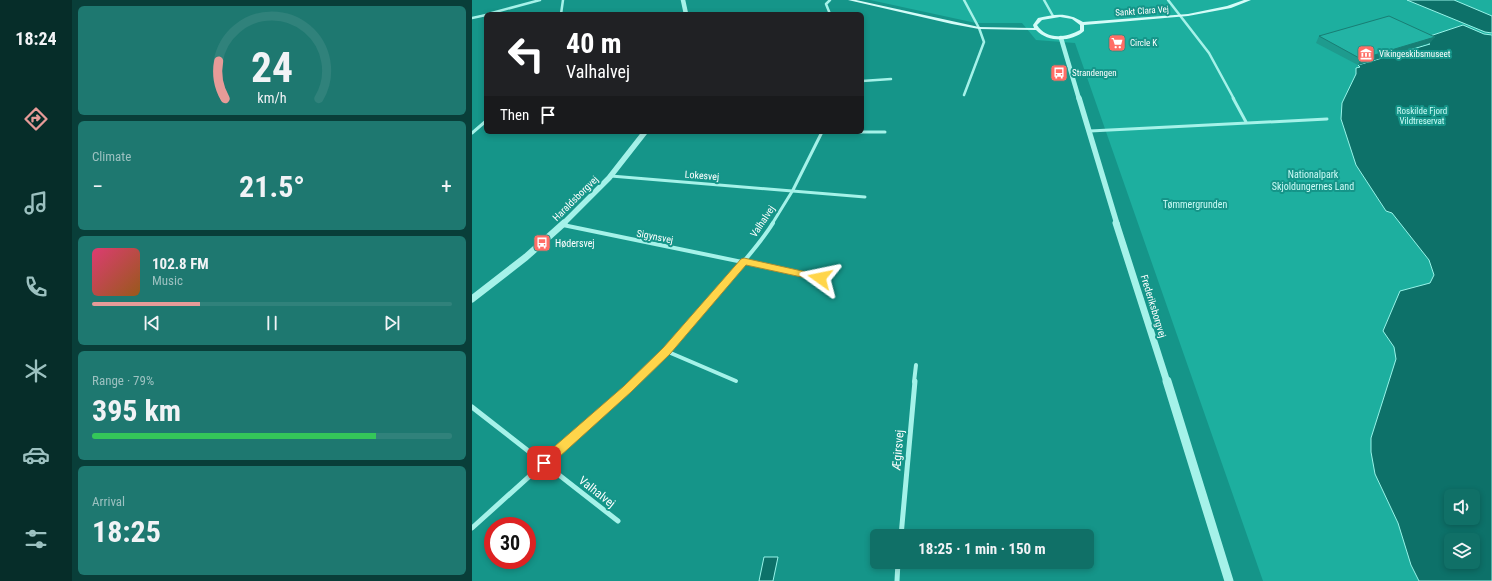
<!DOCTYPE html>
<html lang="en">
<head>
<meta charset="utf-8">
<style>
  :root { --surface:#107067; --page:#1e7870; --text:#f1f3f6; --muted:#9cc1c0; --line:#30827b; --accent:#e69b98 }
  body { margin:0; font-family:"Roboto Condensed",sans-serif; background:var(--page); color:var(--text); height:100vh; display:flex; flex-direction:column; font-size:15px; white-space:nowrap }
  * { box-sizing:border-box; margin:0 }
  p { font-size:13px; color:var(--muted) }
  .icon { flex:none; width:22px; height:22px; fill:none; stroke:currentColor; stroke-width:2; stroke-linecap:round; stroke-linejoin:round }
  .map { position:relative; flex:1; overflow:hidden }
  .sheet { display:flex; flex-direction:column; gap:6px; padding:6px; background:#093e39; width:400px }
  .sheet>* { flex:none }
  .guide { position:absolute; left:12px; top:12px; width:380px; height:122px; border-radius:6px; box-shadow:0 2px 6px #0003; background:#202124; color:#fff; overflow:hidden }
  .buttons { position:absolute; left:972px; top:489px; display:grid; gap:8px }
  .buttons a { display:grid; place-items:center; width:36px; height:36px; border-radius:6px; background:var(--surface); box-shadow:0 2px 6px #0003; font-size:20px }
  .speed { position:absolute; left:12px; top:517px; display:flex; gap:8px; font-size:20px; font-weight:700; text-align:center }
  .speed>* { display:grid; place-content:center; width:52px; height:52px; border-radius:50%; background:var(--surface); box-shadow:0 2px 6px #0003; line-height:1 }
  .speed .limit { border:6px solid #d22; background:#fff; color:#111 }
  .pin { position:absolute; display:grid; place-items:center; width:34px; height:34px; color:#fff; margin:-17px; border-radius:8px; box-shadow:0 2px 6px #0006 }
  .me { position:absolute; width:44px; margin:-22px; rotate:282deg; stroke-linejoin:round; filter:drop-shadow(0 0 3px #0008) }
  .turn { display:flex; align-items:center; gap:14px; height:84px; padding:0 16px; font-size:18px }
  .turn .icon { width:52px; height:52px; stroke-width:2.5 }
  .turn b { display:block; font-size:28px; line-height:34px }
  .then { display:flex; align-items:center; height:38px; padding:0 16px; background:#0003; gap:8px; font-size:15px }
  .big { font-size:30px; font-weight:700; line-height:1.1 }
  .sheet .card { flex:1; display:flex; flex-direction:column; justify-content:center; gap:6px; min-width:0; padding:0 14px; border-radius:6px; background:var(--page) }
  .sheet .dial { align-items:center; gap:0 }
  .dial svg { height:104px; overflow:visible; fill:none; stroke:var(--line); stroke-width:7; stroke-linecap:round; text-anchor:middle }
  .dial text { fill:var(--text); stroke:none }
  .song { display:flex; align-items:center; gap:12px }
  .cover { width:48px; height:48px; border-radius:6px; background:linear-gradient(135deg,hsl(340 70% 55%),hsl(30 70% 35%)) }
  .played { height:4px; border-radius:2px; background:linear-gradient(90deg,var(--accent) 30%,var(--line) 30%) }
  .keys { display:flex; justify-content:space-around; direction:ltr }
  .heat { display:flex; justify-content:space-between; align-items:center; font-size:22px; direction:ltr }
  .charge { height:6px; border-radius:3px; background:linear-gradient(90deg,#34c759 79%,var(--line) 0) }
  .trip { position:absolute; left:398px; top:529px; width:224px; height:40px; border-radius:6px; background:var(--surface); box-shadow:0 2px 6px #0003; font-weight:700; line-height:40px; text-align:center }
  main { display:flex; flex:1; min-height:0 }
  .dock { display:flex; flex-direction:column; width:72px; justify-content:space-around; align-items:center; background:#062d29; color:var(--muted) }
  .dock .icon { width:28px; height:28px }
  .dock .active { color:var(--accent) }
  .dock b { font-size:18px; color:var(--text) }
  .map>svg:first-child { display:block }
  .green { fill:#1daf9f; fill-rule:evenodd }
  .water { fill:#0d7169; stroke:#97f4e9; fill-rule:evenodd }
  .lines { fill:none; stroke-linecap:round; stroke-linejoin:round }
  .minor-far3 { stroke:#a5f2e9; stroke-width:2.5 }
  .minor-far2 { stroke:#a5f2e9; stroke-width:3 }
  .minor-far1 { stroke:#a5f2e9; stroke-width:4 }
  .minor { stroke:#a5f2e9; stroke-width:5 }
  .tertiary-far3 { stroke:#a5f2e9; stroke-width:4.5 }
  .tertiary-far2 { stroke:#a5f2e9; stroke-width:5.5 }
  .tertiary-far1 { stroke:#a5f2e9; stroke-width:7 }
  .tertiary { stroke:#a5f2e9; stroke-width:9 }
  .secondary { fill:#d4fcf8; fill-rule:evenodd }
  .wall { fill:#1e9b8e }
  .shaded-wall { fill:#187e74 }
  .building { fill:#23b4a5; stroke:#187e74 }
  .route { fill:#ffd54a; stroke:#a68a30 }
  .labels { text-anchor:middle; stroke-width:4; stroke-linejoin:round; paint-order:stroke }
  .far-street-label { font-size:9px; fill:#fff; stroke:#159589 }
  .far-poi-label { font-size:9px; fill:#fff; stroke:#159589; text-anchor:start }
  .far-park-label { font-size:9px; fill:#ccfcf7; stroke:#159589 }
  .park-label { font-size:10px; fill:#ccfcf7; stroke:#159589 }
  .street-label { font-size:10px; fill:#fff; stroke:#159589 }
  .poi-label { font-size:10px; fill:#fff; stroke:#159589; text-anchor:start }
  .near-street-label { font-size:12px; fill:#fff; stroke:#159589 }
</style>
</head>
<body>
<main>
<nav class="dock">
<b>18:24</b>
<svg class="icon active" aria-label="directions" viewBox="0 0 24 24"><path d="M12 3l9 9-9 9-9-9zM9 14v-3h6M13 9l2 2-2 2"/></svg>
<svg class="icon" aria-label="music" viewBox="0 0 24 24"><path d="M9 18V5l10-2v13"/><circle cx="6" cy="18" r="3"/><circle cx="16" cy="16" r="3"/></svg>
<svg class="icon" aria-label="phone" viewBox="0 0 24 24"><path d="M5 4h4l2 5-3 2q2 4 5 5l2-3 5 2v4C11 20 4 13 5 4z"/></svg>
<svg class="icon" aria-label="climate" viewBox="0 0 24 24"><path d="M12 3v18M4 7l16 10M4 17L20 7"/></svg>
<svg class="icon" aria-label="car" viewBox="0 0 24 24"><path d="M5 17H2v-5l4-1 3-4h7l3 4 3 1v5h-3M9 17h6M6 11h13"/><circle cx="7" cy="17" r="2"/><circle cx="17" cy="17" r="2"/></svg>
<svg class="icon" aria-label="filters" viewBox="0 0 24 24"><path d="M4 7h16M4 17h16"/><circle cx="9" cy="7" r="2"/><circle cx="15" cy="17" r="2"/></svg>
</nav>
<section class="sheet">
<div class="card dial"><svg viewBox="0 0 100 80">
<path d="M14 69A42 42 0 1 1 86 69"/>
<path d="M14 69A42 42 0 0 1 9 40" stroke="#e69b98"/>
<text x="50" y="56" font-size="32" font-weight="700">24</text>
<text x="50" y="72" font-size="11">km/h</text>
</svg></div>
<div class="card"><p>Climate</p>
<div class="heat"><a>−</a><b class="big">21.5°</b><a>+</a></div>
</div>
<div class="card">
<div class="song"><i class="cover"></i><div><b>102.8 FM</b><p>Music</p></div></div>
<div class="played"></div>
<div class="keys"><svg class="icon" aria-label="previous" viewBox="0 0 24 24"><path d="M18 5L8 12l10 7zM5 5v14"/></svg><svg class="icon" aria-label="pause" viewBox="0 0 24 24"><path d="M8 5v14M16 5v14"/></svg><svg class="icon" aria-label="next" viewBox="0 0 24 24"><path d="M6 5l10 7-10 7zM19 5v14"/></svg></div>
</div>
<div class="card"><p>Range · 79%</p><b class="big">395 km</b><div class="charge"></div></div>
<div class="card"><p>Arrival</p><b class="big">18:25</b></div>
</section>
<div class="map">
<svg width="1020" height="581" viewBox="0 0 1020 581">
  <rect width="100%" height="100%" fill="#159589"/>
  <path class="green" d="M398 0H1020V581H791L603 43 564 40 550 23H504ZM979 496H1001V518H979ZM979 540H1001V562H979Z"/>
  <g class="water">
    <path d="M935 0H982L1020 16V33L1013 32Z"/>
    <path d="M991 25 1012 34 1020 35V581H947L939 565 926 523 903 474 899 452V438L924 359 922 347 911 331 928 291 958 283 962 275 957 260 920 213 914 211 884 165 869 119 870 103 884 74V68L888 67 886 65 958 44 949 39ZM979 496H1001V518H979ZM979 540H1001V562H979Z"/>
    <path d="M292 557H306L301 581H287Z"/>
  </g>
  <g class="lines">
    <g class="minor-far3">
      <path d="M358 0 354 4 358 14"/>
      <path d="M492 0 507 28 512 42 492 95"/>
      <path d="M572 0 581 16"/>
      <path d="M696 0 737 53 762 99"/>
      <path d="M16 14 68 0"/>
      <path d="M89 14 91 0"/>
      <path d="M0 18 14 15"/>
      <path d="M390 81 419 79"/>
    </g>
    <g class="minor-far2">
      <path d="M761 98 774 122"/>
      <path d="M618 131 855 119"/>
      <path d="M353 132H413"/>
      <path d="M0 133 14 121"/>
      <path d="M139 176 393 197"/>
      <path d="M300 224 321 190 350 132"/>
    </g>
    <g class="minor-far1">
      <path d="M91 225 348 278"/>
      <path d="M194 351 264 381"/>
      <path d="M162 382C195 350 226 316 255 281 271 262 288 244 301 223"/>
      <path d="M442 382 444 365"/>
    </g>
    <g class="minor">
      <path d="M0 407 146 521"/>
      <path d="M0 528 163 381"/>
      <path d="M429 536 443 381"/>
      <path d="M425 581 426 562"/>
    </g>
    <g class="tertiary-far3">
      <path d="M211 0 214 14"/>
      <path d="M589 38 607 99"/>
    </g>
    <g class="tertiary-far2">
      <path d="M607 98 645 224"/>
      <path d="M91 224 137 178 173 132"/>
    </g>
    <g class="tertiary-far1">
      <path d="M644 223 695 382"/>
      <path d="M0 299 54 257 92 223"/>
    </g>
    <path class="tertiary" d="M695 381 757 581"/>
    <path class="secondary" d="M376 0H384L507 27 562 28 561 25 566 18C584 14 595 12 611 22L716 14 755 6 772 0H779L759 8 716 16 612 25V31C600 42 576 43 564 30L507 29 480 24ZM588 17 600 19 608 25V30C594 38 574 40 565 25L570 20Z"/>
  </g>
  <path class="wall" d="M847 36 958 43 886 65 844 43Z"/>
  <path class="shaded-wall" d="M963 37 958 43 886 65 889 59Z"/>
  <path class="building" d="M917 16 963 37 889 59 847 36Z"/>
  <path class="route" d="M272 258 348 275 352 278 348 281 274 265 198 354 159 392 76 467 72 468 68 467 66 463 68 459 152 386 191 348 269 259Z"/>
  <defs>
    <symbol id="supermarket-square" viewBox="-11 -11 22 22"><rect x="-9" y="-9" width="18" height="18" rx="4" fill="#ff6e66" stroke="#159589"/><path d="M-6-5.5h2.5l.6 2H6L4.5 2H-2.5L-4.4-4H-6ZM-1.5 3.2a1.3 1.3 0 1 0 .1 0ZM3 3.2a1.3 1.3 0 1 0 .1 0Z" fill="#fff"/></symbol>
    <symbol id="museum-square" viewBox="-11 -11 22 22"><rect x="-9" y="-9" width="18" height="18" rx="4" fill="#ff6e66" stroke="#159589"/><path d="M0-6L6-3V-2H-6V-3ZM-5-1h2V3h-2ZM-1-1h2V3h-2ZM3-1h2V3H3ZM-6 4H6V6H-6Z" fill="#fff"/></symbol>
    <symbol id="bus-square" viewBox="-11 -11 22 22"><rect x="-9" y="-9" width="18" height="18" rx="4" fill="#ff6e66" stroke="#159589"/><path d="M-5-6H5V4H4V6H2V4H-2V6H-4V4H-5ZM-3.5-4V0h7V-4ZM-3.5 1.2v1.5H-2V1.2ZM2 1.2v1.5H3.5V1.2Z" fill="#fff"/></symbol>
  </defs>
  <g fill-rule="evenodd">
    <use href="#supermarket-square" x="635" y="33" width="20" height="20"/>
    <use href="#museum-square" x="884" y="44" width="20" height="20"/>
    <use href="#bus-square" x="577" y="63" width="20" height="20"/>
    <use href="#bus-square" x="60" y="233" width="20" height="20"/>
  </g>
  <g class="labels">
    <g class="far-street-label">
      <text transform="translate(670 11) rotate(-4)" y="3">Sankt Clara Vej</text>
    </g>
    <g class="far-poi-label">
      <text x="658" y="46">Circle K</text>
      <text x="907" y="57">Vikingeskibsmuseet</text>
      <text x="600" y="76">Strandengen</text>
    </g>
    <g class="far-park-label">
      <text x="950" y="114">Roskilde Fjord<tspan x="950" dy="10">Vildtreservat</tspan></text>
    </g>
    <g class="park-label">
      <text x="841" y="178">Nationalpark<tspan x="841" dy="12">Skjoldungernes Land</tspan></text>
      <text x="723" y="208">Tømmergrunden</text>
    </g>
    <g class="street-label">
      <text transform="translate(230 175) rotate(4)" y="4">Lokesvej</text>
      <text transform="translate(103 198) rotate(-45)" y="4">Haraldsborgvej</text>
      <text transform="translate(290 221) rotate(-56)" y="4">Valhalvej</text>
      <text transform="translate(183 236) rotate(11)" y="4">Sigynsvej</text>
      <text transform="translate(682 306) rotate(73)" y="4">Frederiksborgvej</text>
    </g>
    <g class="poi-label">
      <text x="83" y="247">Hødersvej</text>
    </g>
    <g class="near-street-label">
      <text transform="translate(426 450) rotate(-85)" y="4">Ægirsvej</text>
      <text transform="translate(125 492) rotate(38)" y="4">Valhalvej</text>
    </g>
  </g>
</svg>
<div class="buttons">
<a><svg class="icon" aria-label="sound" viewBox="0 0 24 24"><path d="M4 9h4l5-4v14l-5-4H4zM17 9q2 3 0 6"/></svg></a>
<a><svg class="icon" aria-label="layers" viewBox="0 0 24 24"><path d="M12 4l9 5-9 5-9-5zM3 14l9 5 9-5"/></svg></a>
</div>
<div class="speed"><div class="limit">30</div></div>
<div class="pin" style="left:72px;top:463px;background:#d93025"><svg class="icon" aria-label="arrive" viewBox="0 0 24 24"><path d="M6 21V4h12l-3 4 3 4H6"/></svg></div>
<svg class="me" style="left:348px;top:278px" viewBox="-20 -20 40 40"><path d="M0-17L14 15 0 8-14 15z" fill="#ffd54a" stroke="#fff" stroke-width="4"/></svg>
<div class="trip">18:25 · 1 min · 150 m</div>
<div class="guide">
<div class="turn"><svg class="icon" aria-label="left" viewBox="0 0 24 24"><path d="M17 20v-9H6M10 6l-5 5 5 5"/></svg><div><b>40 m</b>Valhalvej</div></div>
<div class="then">Then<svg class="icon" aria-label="arrive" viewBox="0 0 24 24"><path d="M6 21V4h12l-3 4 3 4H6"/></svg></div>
</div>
</div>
</main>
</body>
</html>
